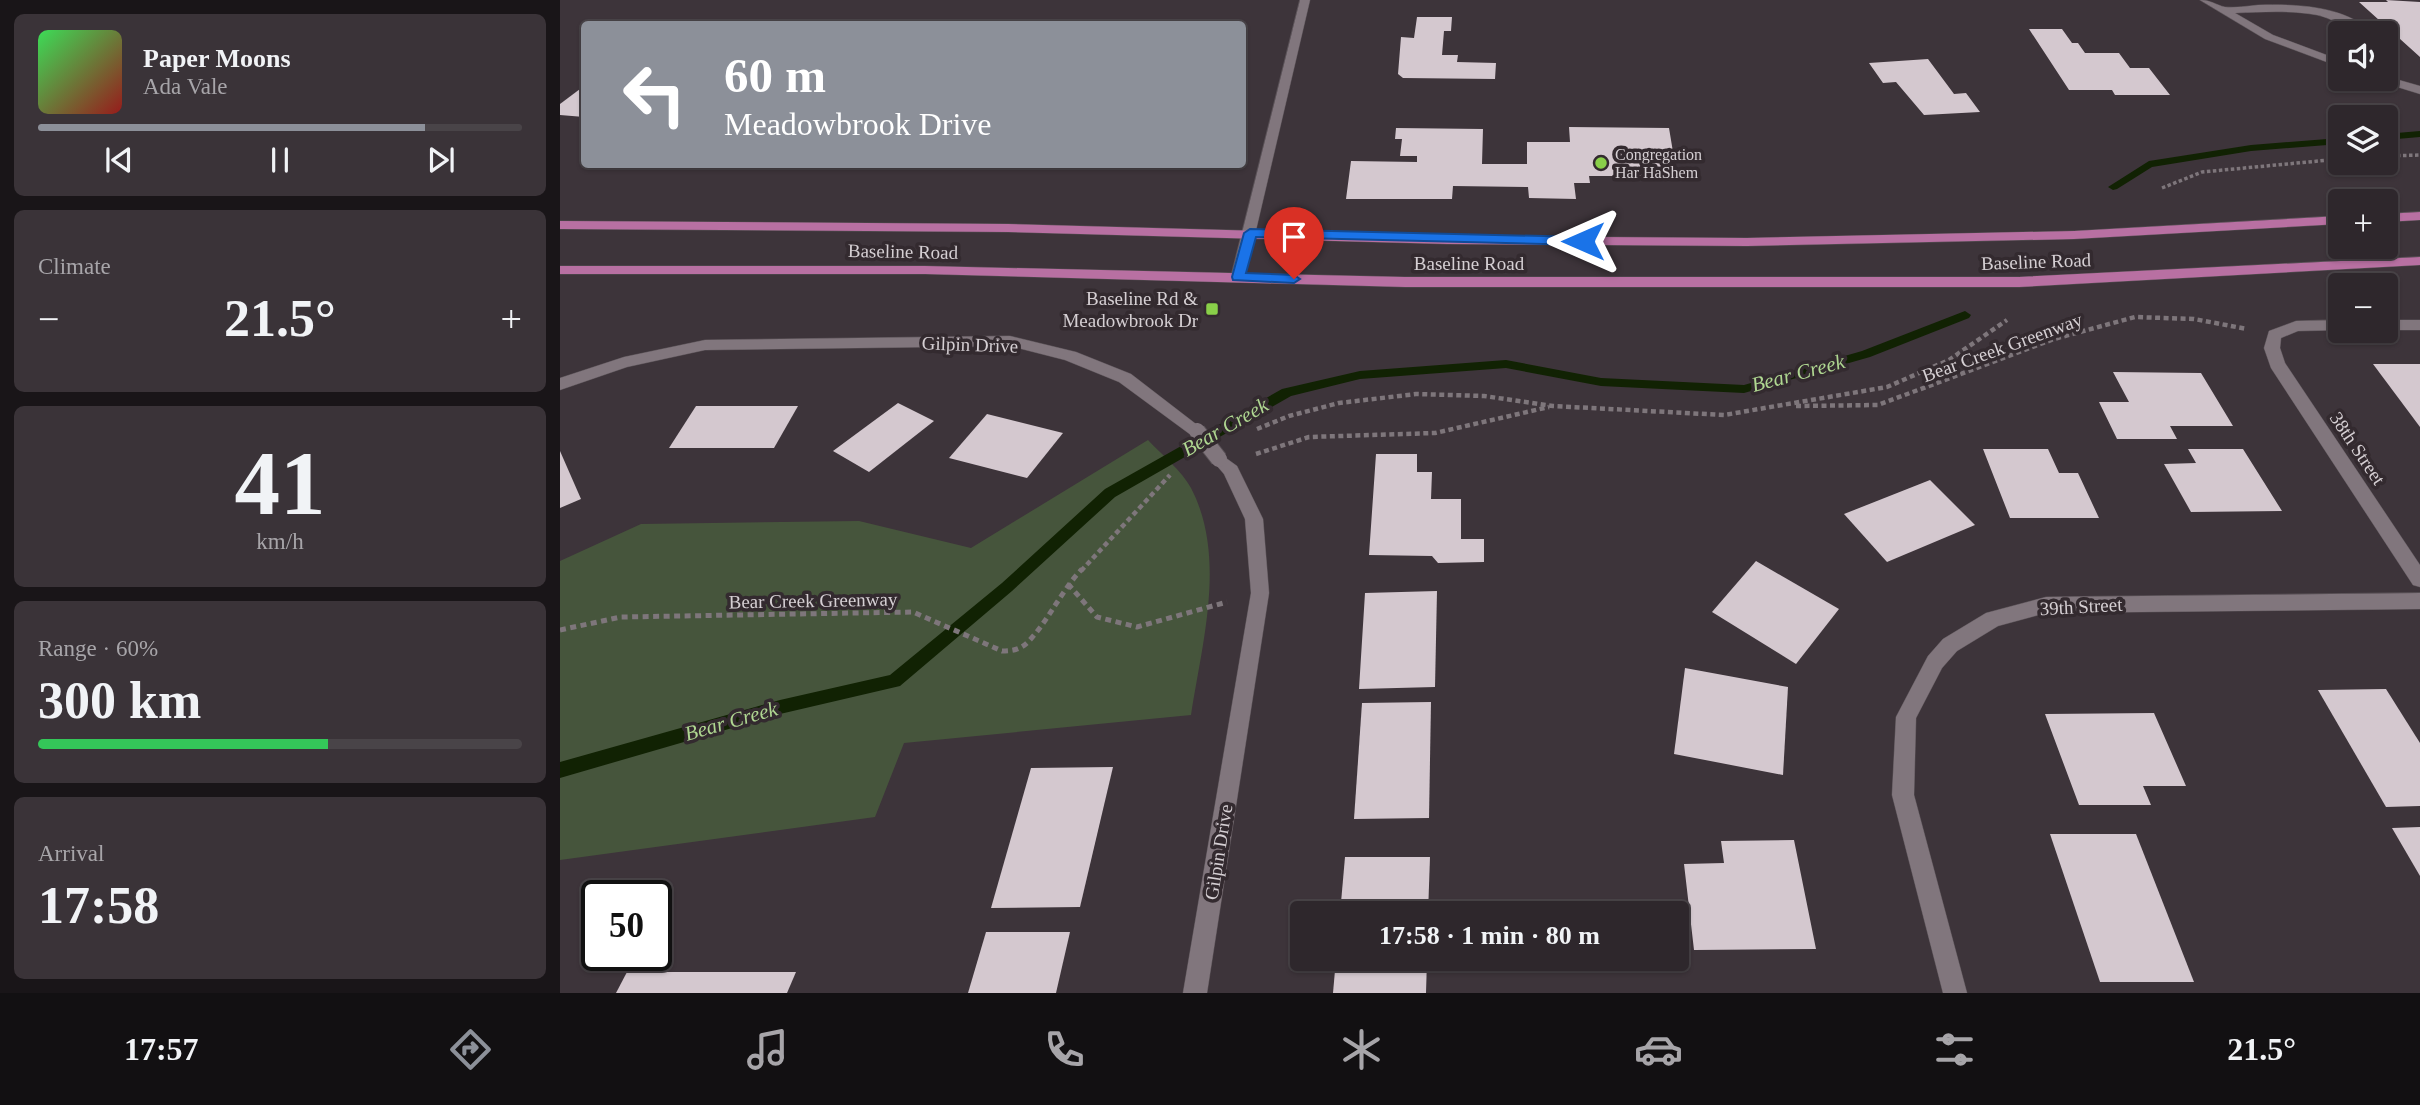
<!DOCTYPE html>
<html lang="en">
<head>
<meta charset="utf-8">
<style>
  :root { --surface:#2e272c; --page:#3a3338; --text:#f1f3f6; --muted:#a7a5a9; --line:#494448; --accent:#8c9099 }
  body { margin:0; font-family:Georgia,serif; background:var(--page); color:var(--text); height:100vh; display:flex; flex-direction:column; font-size:26px; white-space:nowrap }
  * { box-sizing:border-box; margin:0 }
  p { font-size:23px; color:var(--muted) }
  .icon { flex:none; width:38px; height:38px; fill:none; stroke:currentColor; stroke-width:2; stroke-linecap:round; stroke-linejoin:round }
  .map { position:relative; flex:1; overflow:hidden }
  .drawer { display:flex; flex-direction:column; gap:14px; padding:14px; background:#191518; width:560px }
  .drawer>* { flex:none }
  .guide { position:absolute; left:21px; top:21px; width:665px; height:147px; border-radius:7px; box-shadow:0 2px 5px #0004,0 0 0 2px var(--line); background:#8c9099; color:#fff; overflow:hidden }
  .fabs { position:absolute; left:1768px; top:21px; display:grid; gap:14px }
  .fabs a { display:grid; place-items:center; width:70px; height:70px; border-radius:7px; background:var(--surface); box-shadow:0 2px 5px #0004,0 0 0 2px var(--line); font-size:35px }
  .speed { position:absolute; left:21px; top:880px; display:flex; gap:14px; font-size:35px; font-weight:700; text-align:center }
  .speed>* { display:grid; place-content:center; width:91px; height:91px; border-radius:50%; background:var(--surface); box-shadow:0 2px 5px #0004,0 0 0 2px var(--line); line-height:1 }
  .speed .limit { border:4px solid #111; border-radius:10px; background:#fff; color:#111 }
  .pin { position:absolute; display:grid; place-items:center; width:60px; height:60px; color:#fff; margin:-72px -30px; border-radius:50% 50% 50% 0; rotate:-45deg; box-shadow:0 0 7px #0007 }
  .pin .icon { rotate:45deg }
  .me { position:absolute; width:77px; margin:-38px; rotate:270deg; stroke-linejoin:round; filter:drop-shadow(0 0 5px #0008) }
  .turn { display:flex; align-items:center; gap:24px; height:147px; padding:0 28px; font-size:32px }
  .turn .icon { width:91px; height:91px; stroke-width:2.5 }
  .turn b { display:block; font-size:49px; line-height:60px }
  .big { font-size:52px; font-weight:700; line-height:1.1 }
  .drawer .card { flex:1; display:flex; flex-direction:column; justify-content:center; gap:10px; min-width:0; padding:0 24px; border-radius:10px; background:var(--page) }
  .drawer .dial { align-items:center; gap:0 }
  .dial b { font-size:91px; line-height:1 }
  .song { display:flex; align-items:center; gap:21px }
  .cover { width:84px; height:84px; border-radius:10px; background:linear-gradient(135deg,hsl(130 70% 55%),hsl(0 70% 35%)) }
  .played { height:7px; border-radius:4px; background:linear-gradient(90deg,var(--accent) 80%,var(--line) 80%) }
  .keys { display:flex; justify-content:space-around; direction:ltr }
  .heat { display:flex; justify-content:space-between; align-items:center; font-size:38px; direction:ltr }
  .charge { height:10px; border-radius:5px; background:linear-gradient(90deg,#34c759 60%,var(--line) 0) }
  .trip { position:absolute; left:730px; top:901px; width:399px; height:70px; border-radius:7px; background:var(--surface); box-shadow:0 2px 5px #0004,0 0 0 2px var(--line); font-weight:700; line-height:70px; text-align:center }
  .menu { display:flex; height:112px; justify-content:space-around; align-items:center; background:#121012; color:var(--muted) }
  .menu .icon { width:49px; height:49px }
  .menu .current { color:var(--accent) }
  .menu b { font-size:32px; color:var(--text) }
  main { display:flex; flex:1; min-height:0 }
  .map>svg:first-child { display:block }
  .green { fill:#46553c }
  .lines { fill:none; stroke-linecap:round; stroke-linejoin:round }
  .stream { fill:#112203; fill-rule:evenodd }
  .building { fill:#d4c8cf }
  .minor-casing { stroke:#595156; stroke-width:1 }
  .major-casing { stroke:#595156; stroke-width:1 }
  .path-far2 { stroke:#7e767b; stroke-width:3.5; stroke-dasharray:3.5 2.5; stroke-linecap:butt }
  .path-far1 { stroke:#7e767b; stroke-width:4.5; stroke-dasharray:5 3.5; stroke-linecap:butt }
  .path { stroke:#7e767b; stroke-width:5; stroke-dasharray:6 4.5; stroke-linecap:butt }
  .minor { fill:#81767d; fill-rule:evenodd }
  .major { fill:#b870a2; fill-rule:evenodd }
  .minor-bridge-casing { stroke:#595156; stroke-width:18; stroke-linecap:butt }
  .minor-bridge { stroke:#81767d; stroke-width:16 }
  .route { fill:#1a73e8; stroke:#114b97; stroke-width:2 }
  .poi-dot { fill:#89cf49; stroke:#332a2f; stroke-width:2.5 }
  .labels { text-anchor:middle; stroke-width:7; stroke-linejoin:round; paint-order:stroke }
  .far-poi-label { font-size:16px; fill:#d5cfd3; stroke:#332a2f; text-anchor:start }
  .street-label { font-size:19px; fill:#d5cfd3; stroke:#332a2f }
  .poi-label { font-size:19px; fill:#d5cfd3; stroke:#332a2f; text-anchor:end }
  .water-label { font-size:21px; font-style:italic; fill:#afd791; stroke:#332a2f }
</style>
</head>
<body>
<main>
<section class="drawer">
<div class="card">
<div class="song"><i class="cover"></i><div><b>Paper Moons</b><p>Ada Vale</p></div></div>
<div class="played"></div>
<div class="keys"><svg class="icon" aria-label="previous" viewBox="0 0 24 24"><path d="M18 5L8 12l10 7zM5 5v14"/></svg><svg class="icon" aria-label="pause" viewBox="0 0 24 24"><path d="M8 5v14M16 5v14"/></svg><svg class="icon" aria-label="next" viewBox="0 0 24 24"><path d="M6 5l10 7-10 7zM19 5v14"/></svg></div>
</div>
<div class="card"><p>Climate</p>
<div class="heat"><a>−</a><b class="big">21.5°</b><a>+</a></div>
</div>
<div class="card dial"><b>41</b><p>km/h</p></div>
<div class="card"><p>Range · 60%</p><b class="big">300 km</b><div class="charge"></div></div>
<div class="card"><p>Arrival</p><b class="big">17:58</b></div>
</section>
<div class="map">
<svg width="1860" height="993" viewBox="0 0 1860 993">
  <rect width="100%" height="100%" fill="#3d343a"/>
  <path class="green" d="M588 440C601 454 622 471 631 488 667 557 642 643 631 715L344 743 315 817 0 860V561L81 524 299 521 411 548Z"/>
  <g class="lines">
    <g class="stream">
      <path d="M1860 131V137L1825 140V134Z"/>
      <path d="M1780 138V144L1691 151 1592 167 1557 189 1553 190 1548 187 1589 161 1691 145Z"/>
      <path d="M1405 311 1411 315 1409 318 1310 357 1184 393 1041 386 946 368 800 379 731 396 555 497 452 591 340 686 220 714 0 778V762L220 700 330 675 442 583 545 489 722 389 800 371 946 360 1041 378 1184 385 1302 351Z"/>
    </g>
  </g>
  <g class="building">
    <path d="M1826 0 1860 2V57L1799 2H1828Z"/>
    <path d="M857 17H892L891 31H884L882 55H898L897 62 936 63 935 79 843 78 838 74 841 37 854 38Z"/>
    <path d="M460 19 458 24H418L419 21Z"/>
    <path d="M1469 29H1502L1512 43H1518L1525 53H1559L1570 68H1589L1610 95H1555L1552 90H1509Z"/>
    <path d="M1368 59 1394 94 1406 93 1420 112 1364 115 1336 82 1323 83 1309 63Z"/>
    <path d="M24 86V117L0 115V104Z"/>
    <path d="M1009 127 1109 128 1117 176H1029L1030 183H1014L1016 199 969 198 968 187 893 186 892 199H786L791 161 857 162V156H840L842 139H835L836 128 923 129 922 164H967V142H1010Z"/>
    <path d="M1813 364H1860V427Z"/>
    <path d="M1553 372 1641 373 1673 426H1610L1617 439H1557L1539 402H1569Z"/>
    <path d="M338 403 374 421 309 472 273 451Z"/>
    <path d="M136 406H238L214 448H109Z"/>
    <path d="M427 414 503 433 467 478 389 458Z"/>
    <path d="M1423 449H1488L1499 473H1518L1539 518H1450Z"/>
    <path d="M1628 449H1683L1722 511 1631 512 1604 464 1636 463Z"/>
    <path d="M0 451 21 499 0 508Z"/>
    <path d="M816 454H857V472H872L871 499H901V539H924V562L878 563 872 556 809 555Z"/>
    <path d="M1370 480 1415 525 1327 562 1284 514Z"/>
    <path d="M1196 561 1279 609 1236 664 1152 612Z"/>
    <path d="M877 591 875 687 799 689 805 593Z"/>
    <path d="M1125 668 1228 687 1223 775 1114 754Z"/>
    <path d="M1826 689 1860 743V806L1826 807 1758 690Z"/>
    <path d="M871 702 869 818 794 819 802 703Z"/>
    <path d="M1594 713 1626 786H1583L1591 805H1519L1485 714Z"/>
    <path d="M553 767 520 907 431 908 471 768Z"/>
    <path d="M1860 827V876L1832 828Z"/>
    <path d="M1490 834H1576L1634 982H1540Z"/>
    <path d="M1234 840 1256 949 1134 950 1124 864 1164 863 1161 841Z"/>
    <path d="M785 857H870L868 914H780Z"/>
    <path d="M426 932H510L496 993H408Z"/>
    <path d="M776 959H867L866 993H773Z"/>
    <path d="M67 972H236L227 993H56Z"/>
  </g>
  <g class="lines">
    <defs>
      <g id="minor">
        <path d="M740 0H750L685 277 678 282 671 277Z"/>
        <path d="M1640 0C1651 0 1656 5 1665 7 1675 8 1688 6 1698 5 1735 4 1784 5 1813 33 1793 34 1776 19 1757 15 1730 10 1702 12 1675 13L1713 35 1780 60V67L1705 39Z"/>
        <path d="M1825 76 1860 86V94L1821 82 1819 79H1825Z"/>
        <path d="M1780 320V330L1738 331 1721 338 1720 348 1725 363 1860 565V587L1853 585 1711 368 1704 348 1709 331 1736 321Z"/>
        <rect x="1825" y="320" width="35" height="10"/>
        <path d="M450 336 516 352 571 374 645 431 643 435H631L559 382 505 360 450 346 145 350 67 367 0 390V378L64 357 145 340Z"/>
        <path d="M659 453 677 466 703 519 709 593 647 993H623L691 593 685 519 664 474 651 459Z"/>
        <path d="M1860 593V609L1486 613 1438 626 1397 651 1382 668 1356 718 1354 795 1407 993H1383L1332 795 1336 717 1368 656 1383 639 1426 613 1486 597Z"/>
      </g>
      <g id="major">
        <path d="M1860 212V220L1825 222V214Z"/>
        <path d="M1780 216V224L1514 239 1187 246 887 244 448 232 0 229V221L448 224 887 236 1187 238 1514 231Z"/>
        <path d="M1860 257V265L1459 287H845L365 274H0V266H365L845 277H1459Z"/>
      </g>
    </defs>
    <use href="#minor" class="minor-casing"/>
    <use href="#major" class="major-casing"/>
    <g class="path-far2">
      <path d="M1825 156 1860 155"/>
      <path d="M1602 188 1642 172 1780 159"/>
    </g>
    <g class="path-far1">
      <path d="M1236 406 1318 405 1494 339 1575 317 1634 319 1687 329"/>
      <path d="M697 429 729 416 779 403 856 394 924 396 993 406 1164 415 1327 387 1389 360 1447 320"/>
      <path d="M696 454 749 437 875 433 989 407"/>
      <path d="M521 571 610 475"/>
    </g>
    <g class="path">
      <path d="M508 584 537 617 577 627 667 602"/>
      <path d="M0 630 61 617 353 612 442 651C452 651 460 650 468 642 489 620 501 591 522 569"/>
    </g>
    <use href="#minor" class="minor"/>
    <use href="#major" class="major"/>
    <defs>
      <path id="minor-bridge" d="M637 431 659 459"/>
    </defs>
    <use href="#minor-bridge" class="minor-bridge-casing"/>
    <use href="#minor-bridge" class="minor-bridge"/>
  </g>
  <path class="route" d="M690 229 1023 237 1030 241 1023 245 696 237 686 273 734 275 740 279 734 283 673 280 672 277 684 233Z"/>
  <g class="poi-dot">
    <circle cx="1041" cy="163" r="7"/>
    <rect x="645" y="302" width="14" height="14" rx="3.5"/>
  </g>
  <g class="labels">
    <g class="far-poi-label">
      <text x="1055" y="160">Congregation<tspan x="1055" dy="18">Har HaShem</tspan></text>
    </g>
    <g class="street-label">
      <text transform="translate(343 251) rotate(1)" y="7">Baseline Road</text>
      <text transform="translate(1476 261) rotate(-2)" y="7">Baseline Road</text>
      <text x="909" y="270">Baseline Road</text>
      <text transform="translate(410 344) rotate(2)" y="7">Gilpin Drive</text>
      <text transform="translate(1442 347) rotate(-20)" y="7">Bear Creek Greenway</text>
      <text transform="translate(1798 448) rotate(56)" y="7">38th Street</text>
      <text transform="translate(253 600) rotate(-1)" y="7">Bear Creek Greenway</text>
      <text transform="translate(1521 606) rotate(-3)" y="7">39th Street</text>
      <text transform="translate(658 852) rotate(-81)" y="7">Gilpin Drive</text>
    </g>
    <g class="poi-label">
      <text x="638" y="305">Baseline Rd &amp;<tspan x="638" dy="22">Meadowbrook Dr</tspan></text>
    </g>
    <g class="water-label">
      <text transform="translate(1238 373) rotate(-15)" y="7">Bear Creek</text>
      <text transform="translate(665 427) rotate(-30)" y="7">Bear Creek</text>
      <text transform="translate(171 721) rotate(-16)" y="7">Bear Creek</text>
    </g>
  </g>
</svg>
<div class="fabs">
<a><svg class="icon" aria-label="sound" viewBox="0 0 24 24"><path d="M4 9h4l5-4v14l-5-4H4zM17 9q2 3 0 6"/></svg></a>
<a><svg class="icon" aria-label="layers" viewBox="0 0 24 24"><path d="M12 4l9 5-9 5-9-5zM3 14l9 5 9-5"/></svg></a>
<a>+</a>
<a>−</a>
</div>
<div class="speed"><div class="limit">50</div></div>
<div class="pin" style="left:734px;top:279px;background:#d93025"><svg class="icon" aria-label="arrive" viewBox="0 0 24 24"><path d="M6 21V4h12l-3 4 3 4H6"/></svg></div>
<svg class="me" style="left:1023px;top:241px" viewBox="-20 -20 40 40"><path d="M0-17L14 15 0 8-14 15z" fill="#1a73e8" stroke="#fff" stroke-width="4"/></svg>
<div class="trip">17:58 · 1 min · 80 m</div>
<div class="guide">
<div class="turn"><svg class="icon" aria-label="left" viewBox="0 0 24 24"><path d="M17 20v-9H6M10 6l-5 5 5 5"/></svg><div><b>60 m</b>Meadowbrook Drive</div></div>
</div>
</div>
</main>
<nav class="menu">
<b>17:57</b>
<svg class="icon current" aria-label="directions" viewBox="0 0 24 24"><path d="M12 3l9 9-9 9-9-9zM9 14v-3h6M13 9l2 2-2 2"/></svg>
<svg class="icon" aria-label="music" viewBox="0 0 24 24"><path d="M9 18V5l10-2v13"/><circle cx="6" cy="18" r="3"/><circle cx="16" cy="16" r="3"/></svg>
<svg class="icon" aria-label="phone" viewBox="0 0 24 24"><path d="M5 4h4l2 5-3 2q2 4 5 5l2-3 5 2v4C11 20 4 13 5 4z"/></svg>
<svg class="icon" aria-label="climate" viewBox="0 0 24 24"><path d="M12 3v18M4 7l16 10M4 17L20 7"/></svg>
<svg class="icon" aria-label="car" viewBox="0 0 24 24"><path d="M5 17H2v-5l4-1 3-4h7l3 4 3 1v5h-3M9 17h6M6 11h13"/><circle cx="7" cy="17" r="2"/><circle cx="17" cy="17" r="2"/></svg>
<svg class="icon" aria-label="filters" viewBox="0 0 24 24"><path d="M4 7h16M4 17h16"/><circle cx="9" cy="7" r="2"/><circle cx="15" cy="17" r="2"/></svg>
<b>21.5°</b>
</nav>
</body>
</html>
